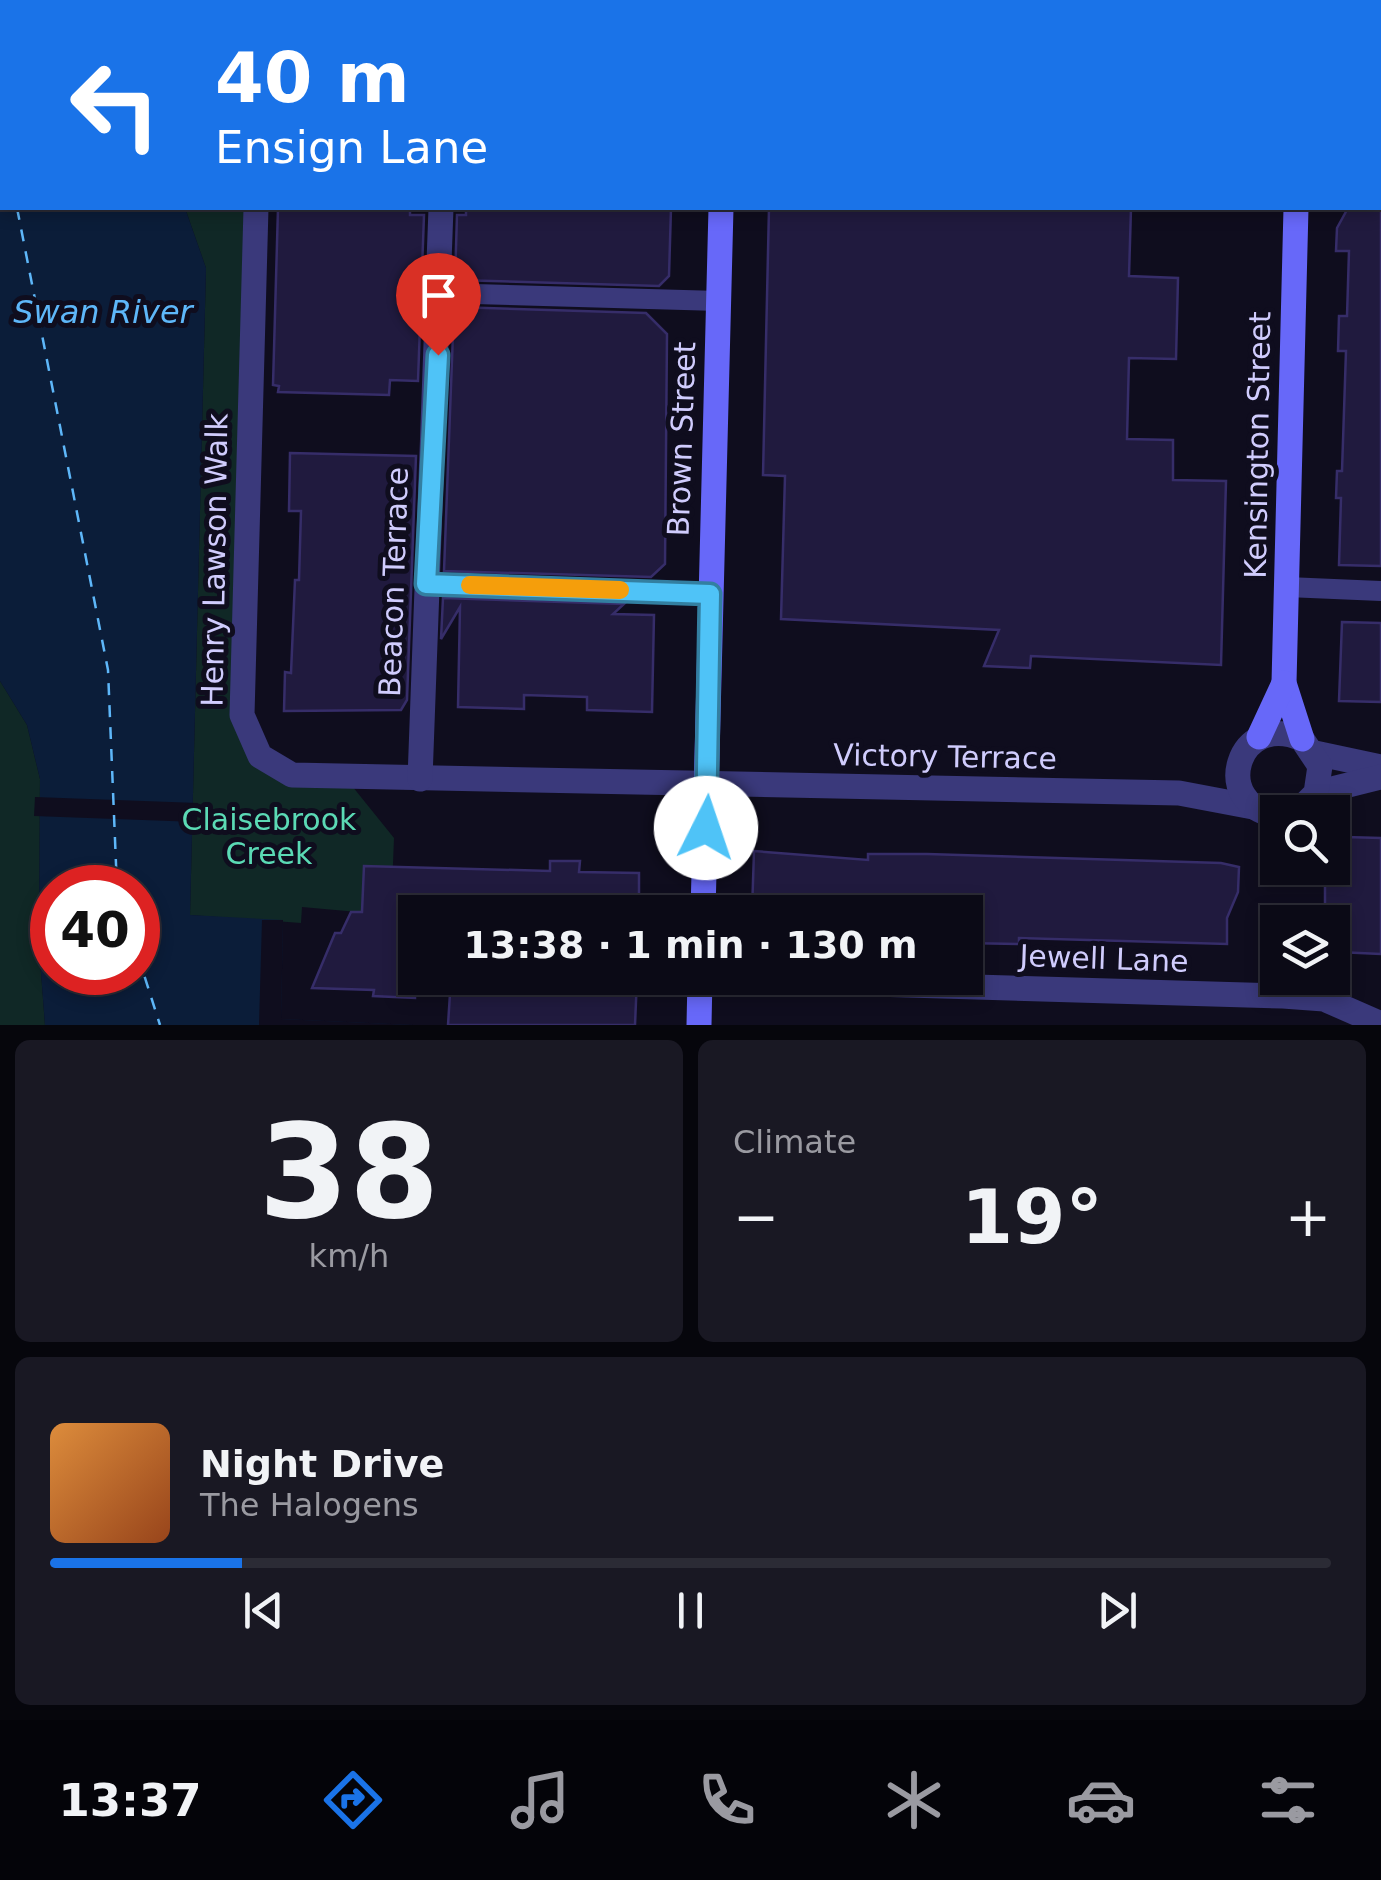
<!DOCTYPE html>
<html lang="en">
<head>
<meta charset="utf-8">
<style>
  :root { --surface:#0b0a16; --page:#191823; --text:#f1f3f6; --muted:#9a9aa1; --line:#2b2b35; --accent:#1a73e8 }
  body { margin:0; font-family:"DejaVu Sans",sans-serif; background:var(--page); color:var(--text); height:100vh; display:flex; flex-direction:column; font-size:38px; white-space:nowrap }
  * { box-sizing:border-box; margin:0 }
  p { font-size:32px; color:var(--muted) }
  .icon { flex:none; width:55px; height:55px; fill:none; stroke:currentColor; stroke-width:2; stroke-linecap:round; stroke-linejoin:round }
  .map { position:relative; height:1025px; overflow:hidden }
  .drawer { display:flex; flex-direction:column; gap:15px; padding:15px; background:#06060c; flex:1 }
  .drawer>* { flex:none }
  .guide { position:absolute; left:0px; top:0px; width:1382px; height:210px; box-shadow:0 5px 15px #0003,0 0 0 2px var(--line); background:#1a73e8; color:#fff; overflow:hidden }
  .controls { position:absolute; left:1260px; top:795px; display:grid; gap:20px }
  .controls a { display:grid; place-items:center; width:90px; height:90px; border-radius:0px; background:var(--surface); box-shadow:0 5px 15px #0003,0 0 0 2px var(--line); font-size:50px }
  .speed { position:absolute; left:30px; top:865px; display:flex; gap:20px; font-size:50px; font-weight:700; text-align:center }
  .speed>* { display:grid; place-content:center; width:130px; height:130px; border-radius:50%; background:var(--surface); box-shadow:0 5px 15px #0003,0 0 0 2px var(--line); line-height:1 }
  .speed .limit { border:15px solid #d22; background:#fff; color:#111 }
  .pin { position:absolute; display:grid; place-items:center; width:85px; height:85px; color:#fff; margin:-102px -42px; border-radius:50% 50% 50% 0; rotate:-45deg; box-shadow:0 0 10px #0007 }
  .pin .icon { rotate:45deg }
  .me { position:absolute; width:110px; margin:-55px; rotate:4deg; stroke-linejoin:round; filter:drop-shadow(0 0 8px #0008) }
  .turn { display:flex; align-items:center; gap:35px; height:210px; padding:0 50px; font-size:45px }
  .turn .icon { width:130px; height:130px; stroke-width:2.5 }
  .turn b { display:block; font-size:70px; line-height:85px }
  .big { font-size:75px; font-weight:700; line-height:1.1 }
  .drawer .tile { flex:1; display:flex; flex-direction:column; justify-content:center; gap:15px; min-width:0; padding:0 35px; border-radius:15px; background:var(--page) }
  .drawer .dial { align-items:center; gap:0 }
  .dial b { font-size:130px; line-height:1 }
  .song { display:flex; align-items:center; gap:30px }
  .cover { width:120px; height:120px; border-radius:15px; background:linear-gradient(135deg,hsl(30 70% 55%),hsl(20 70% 35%)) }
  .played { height:10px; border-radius:5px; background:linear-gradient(90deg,var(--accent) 15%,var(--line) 15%) }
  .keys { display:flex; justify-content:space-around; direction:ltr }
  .heat { display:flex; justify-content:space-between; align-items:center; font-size:55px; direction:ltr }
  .drawer .tiles { flex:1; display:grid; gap:15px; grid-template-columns:1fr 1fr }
  .tile:last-child { grid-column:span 2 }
  .trip { position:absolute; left:398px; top:895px; width:585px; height:100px; border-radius:0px; background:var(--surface); box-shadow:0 5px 15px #0003,0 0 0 2px var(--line); font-weight:700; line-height:100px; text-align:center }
  .tabs { display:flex; height:160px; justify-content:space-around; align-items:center; background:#040409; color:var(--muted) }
  .tabs .icon { width:70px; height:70px }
  .tabs .on { color:var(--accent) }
  .tabs b { font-size:45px; color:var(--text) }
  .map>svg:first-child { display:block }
  .green { fill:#102826 }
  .water { fill:#0b1d39; fill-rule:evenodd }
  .pier { fill:#0f0d1e }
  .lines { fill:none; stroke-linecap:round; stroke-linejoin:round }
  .ferry { stroke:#5eb7f9; stroke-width:2.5; stroke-dasharray:12 10; stroke-linecap:butt }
  .building { fill:#201a3e; stroke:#362d69; stroke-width:2.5 }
  .lane { stroke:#3a397b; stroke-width:20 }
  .street { stroke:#3a397b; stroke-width:25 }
  .secondary { stroke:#6768f9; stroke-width:25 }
  .route-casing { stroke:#337fa1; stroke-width:25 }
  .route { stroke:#4fc3f7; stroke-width:18 }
  .slow { stroke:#f59e0b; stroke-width:18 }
  .labels { text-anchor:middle; stroke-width:10; stroke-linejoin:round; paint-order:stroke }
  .street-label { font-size:30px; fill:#d0ccfd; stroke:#0f0d1e }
  .park-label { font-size:30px; fill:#5bdab5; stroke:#0f0d1e }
  .water-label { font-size:32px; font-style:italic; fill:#5eb7f9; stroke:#0f0d1e }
</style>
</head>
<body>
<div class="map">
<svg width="1381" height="1025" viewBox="0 0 1381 1025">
  <rect width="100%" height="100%" fill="#0f0d1e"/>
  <g class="green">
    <path d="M185 208H256L242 715 261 756 344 776 394 838 391 915 302 907 301 923 190 915 206 268Z"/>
    <path d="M0 681 27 725 40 779 39 946 45 1025H0Z"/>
  </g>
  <path class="water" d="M0 0H213L2 2V208H185L206 268 190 915 283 920 281 1019 413 1025H45L39 947 40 779 27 725 0 681ZM52 888H138V972H52Z"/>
  <g class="pier">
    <path d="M35 797 198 803 197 822 34 816Z"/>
    <path d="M262 920H283L281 1019 413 1025H259Z"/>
  </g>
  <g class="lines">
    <g class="ferry">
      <path d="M0 122 2 134"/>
      <path d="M17 208 108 670 117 888"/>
      <path d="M138 956 160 1025"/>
    </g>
  </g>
  <g class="building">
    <path d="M278 208H410V215H424L418 381 390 380 389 395 278 392 279 386 273 385Z"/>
    <path d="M466 208H671L669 276 659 286 455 280 457 215H466Z"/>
    <path d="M769 208H1131L1129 276 1178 278 1176 359 1129 358 1127 439 1173 440V480L1226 481 1221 665 1031 656 1030 668 984 666 999 630 781 619 785 476 763 475Z"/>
    <path d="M1348 208H1381V566L1339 565 1341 498H1336L1337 471H1342L1346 351H1338L1339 316H1347L1349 251H1336L1337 228Z"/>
    <path d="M454 307 646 313 667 334 665 564 651 577 444 571Z"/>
    <path d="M290 453 416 456 407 700 401 710 284 711 285 672 291 673 295 580H299L301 511H289Z"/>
    <path d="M443 598 624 604 613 614 654 615 652 712 587 710V697L524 695V709L458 707 460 607 441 639Z"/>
    <path d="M1342 622 1381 623V702L1339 701Z"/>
    <path d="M1345 837 1381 838V954L1338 952 1332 922H1325V868H1332V842Z"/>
    <path d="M754 851 868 860V854H927L1221 863 1239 867 1238 892 1227 918V944L1019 938V944L965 943V912H752Z"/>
    <path d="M550 861H580L579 872 639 873V912H415V998L373 996 374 990 312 988 335 933H341L351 912H362L364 866 550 871Z"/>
    <path d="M451 978H637L635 1025H448Z"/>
  </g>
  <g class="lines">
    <g class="lane">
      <path d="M439 293 719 301"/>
      <path d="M426 584 710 593"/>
      <path d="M1287 587 1381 591"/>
    </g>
    <g class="street">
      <path d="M261 2V0"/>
      <path d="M446 2V0"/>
      <path d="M1380 169H1381"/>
      <path d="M256 208 242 715 260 756 292 775 1179 793 1253 807"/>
      <path d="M1315 753 1381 767"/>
      <path d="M420 779 441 208"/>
      <path d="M1316 793 1381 777"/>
      <path d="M1278 816C1209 805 1237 710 1302 739L1320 766 1316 793 1297 812"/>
      <path d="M700 979 1283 996 1324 999 1381 1024"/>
    </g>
    <g class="secondary">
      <path d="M727 2V0"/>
      <path d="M1300 2V0"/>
      <path d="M1296 208 1284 683 1302 739"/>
      <path d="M1259 737 1284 683"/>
      <path d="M703 912 721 208"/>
      <path d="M699 1025 700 978"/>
    </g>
  </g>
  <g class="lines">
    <defs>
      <path id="route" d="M438 355 426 584 710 594 706 828"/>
    </defs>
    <use href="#route" class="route-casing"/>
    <use href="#route" class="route"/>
    <path class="slow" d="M470 585 620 590"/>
  </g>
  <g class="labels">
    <g class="street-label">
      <text transform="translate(682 439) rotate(-88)" y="10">Brown Street</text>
      <text transform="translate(1258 445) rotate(-89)" y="10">Kensington Street</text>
      <text transform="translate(215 560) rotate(-89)" y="10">Henry Lawson Walk</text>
      <text transform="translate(394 582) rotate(-88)" y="10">Beacon Terrace</text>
      <text transform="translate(945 757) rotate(1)" y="10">Victory Terrace</text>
      <text transform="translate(1104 959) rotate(2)" y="10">Jewell Lane</text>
    </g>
    <g class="park-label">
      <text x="269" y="830">Claisebrook<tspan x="269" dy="34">Creek</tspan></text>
    </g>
    <g class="water-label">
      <text x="103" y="323">Swan River</text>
    </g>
  </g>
</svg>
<div class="controls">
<a><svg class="icon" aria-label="search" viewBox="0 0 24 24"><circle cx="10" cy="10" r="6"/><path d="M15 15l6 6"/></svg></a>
<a><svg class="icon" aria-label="layers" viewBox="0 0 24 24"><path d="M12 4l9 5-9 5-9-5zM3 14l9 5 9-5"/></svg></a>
</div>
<div class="speed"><div class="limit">40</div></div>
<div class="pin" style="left:438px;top:355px;background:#d93025"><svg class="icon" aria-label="arrive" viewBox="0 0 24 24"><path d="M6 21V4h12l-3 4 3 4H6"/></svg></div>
<svg class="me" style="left:706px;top:828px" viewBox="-20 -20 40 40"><circle r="19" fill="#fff"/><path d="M0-13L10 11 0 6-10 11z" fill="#4fc3f7"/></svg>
<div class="trip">13:38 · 1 min · 130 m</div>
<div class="guide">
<div class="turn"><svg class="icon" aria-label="left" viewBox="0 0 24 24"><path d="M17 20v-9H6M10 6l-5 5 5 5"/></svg><div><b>40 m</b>Ensign Lane</div></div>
</div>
</div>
<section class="drawer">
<div class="tiles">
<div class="tile dial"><b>38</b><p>km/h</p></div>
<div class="tile"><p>Climate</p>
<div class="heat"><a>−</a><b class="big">19°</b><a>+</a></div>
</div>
<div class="tile">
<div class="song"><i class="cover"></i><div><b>Night Drive</b><p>The Halogens</p></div></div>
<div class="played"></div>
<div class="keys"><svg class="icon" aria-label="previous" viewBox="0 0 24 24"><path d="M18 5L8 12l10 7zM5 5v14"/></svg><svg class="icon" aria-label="pause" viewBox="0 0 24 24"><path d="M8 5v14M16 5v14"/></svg><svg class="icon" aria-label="next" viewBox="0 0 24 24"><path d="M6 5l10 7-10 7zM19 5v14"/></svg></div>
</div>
</div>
</section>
<nav class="tabs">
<b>13:37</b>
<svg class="icon on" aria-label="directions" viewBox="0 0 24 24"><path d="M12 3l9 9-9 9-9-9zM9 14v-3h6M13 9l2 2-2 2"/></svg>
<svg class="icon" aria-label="music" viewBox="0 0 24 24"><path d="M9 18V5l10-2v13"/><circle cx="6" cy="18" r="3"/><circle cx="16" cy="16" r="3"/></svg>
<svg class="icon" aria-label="phone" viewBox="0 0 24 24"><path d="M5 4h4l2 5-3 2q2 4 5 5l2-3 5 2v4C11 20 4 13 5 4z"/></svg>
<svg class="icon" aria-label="climate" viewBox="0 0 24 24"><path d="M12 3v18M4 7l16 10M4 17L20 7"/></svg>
<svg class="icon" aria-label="car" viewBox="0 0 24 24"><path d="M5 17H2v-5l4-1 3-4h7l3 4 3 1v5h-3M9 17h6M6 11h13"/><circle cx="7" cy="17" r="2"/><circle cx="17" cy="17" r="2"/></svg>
<svg class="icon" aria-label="filters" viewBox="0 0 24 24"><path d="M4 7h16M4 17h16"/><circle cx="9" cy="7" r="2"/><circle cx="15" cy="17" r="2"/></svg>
</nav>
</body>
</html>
